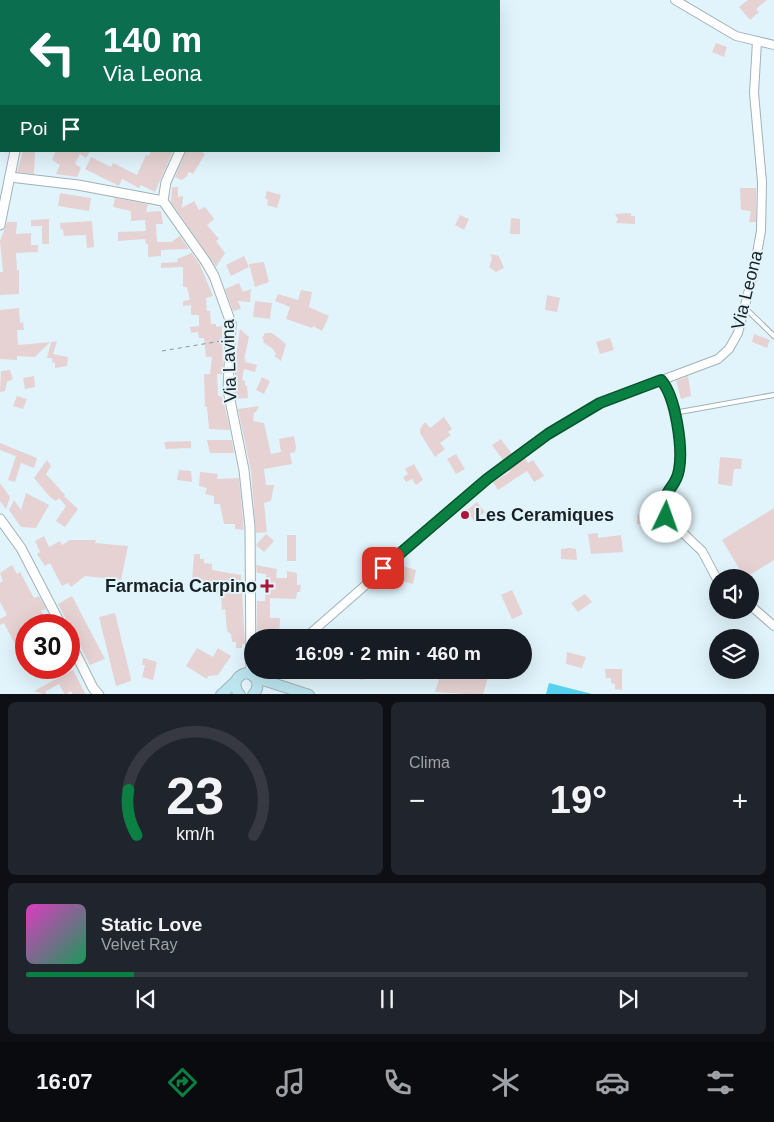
<!DOCTYPE html>
<html lang="it">
<head>
<meta charset="utf-8">
<style>
  :root { --surface:#171b24; --page:#20242c; --text:#f1f3f6; --muted:#9ea1a6; --line:#363941; --accent:#0b8043 }
  body { margin:0; font-family:Helvetica,sans-serif; background:var(--page); color:var(--text); height:100vh; display:flex; flex-direction:column; font-size:19px; white-space:nowrap }
  * { box-sizing:border-box; margin:0 }
  p { font-size:16px; color:var(--muted) }
  .icon { flex:none; width:28px; height:28px; fill:none; stroke:currentColor; stroke-width:2; stroke-linecap:round; stroke-linejoin:round }
  .map { position:relative; height:694px; overflow:hidden }
  .side { display:flex; flex-direction:column; gap:8px; padding:8px; background:#0d0f14; flex:1 }
  .side>* { flex:none }
  .banner { position:absolute; left:0px; top:0px; width:500px; height:152px; box-shadow:0 5px 20px #0002; background:#0b6e4f; color:#fff; overflow:hidden }
  .fabs { position:absolute; left:709px; top:569px; display:grid; gap:10px }
  .fabs a { display:grid; place-items:center; width:50px; height:50px; border-radius:50%; background:var(--surface); box-shadow:0 5px 20px #0002; font-size:25px }
  .speed { position:absolute; left:15px; top:614px; display:flex; gap:10px; font-size:25px; font-weight:700; text-align:center }
  .speed>* { display:grid; place-content:center; width:65px; height:65px; border-radius:50%; background:var(--surface); box-shadow:0 5px 20px #0002; line-height:1 }
  .speed .limit { border:8px solid #d22; background:#fff; color:#111 }
  .pin { position:absolute; display:grid; place-items:center; width:42px; height:42px; color:#fff; margin:-21px; border-radius:10px; box-shadow:0 2px 8px #0006 }
  .me { position:absolute; width:55px; margin:-28px; rotate:3deg; stroke-linejoin:round; filter:drop-shadow(0 0 4px #0008) }
  .turn { display:flex; align-items:center; gap:18px; height:105px; padding:0 20px; font-size:22px }
  .turn .icon { width:65px; height:65px; stroke-width:2.5 }
  .turn b { display:block; font-size:35px; line-height:42px }
  .then { display:flex; align-items:center; height:48px; padding:0 20px; background:#0003; gap:10px; font-size:19px }
  .big { font-size:38px; font-weight:800; line-height:1.1 }
  .side .tile { flex:1; display:flex; flex-direction:column; justify-content:center; gap:8px; min-width:0; padding:0 18px; border-radius:8px; background:var(--page) }
  .side .dial { align-items:center; gap:0 }
  .dial svg { height:130px; overflow:visible; fill:none; stroke:var(--line); stroke-width:7; stroke-linecap:round; text-anchor:middle }
  .dial text { fill:var(--text); stroke:none }
  .song { display:flex; align-items:center; gap:15px }
  .cover { width:60px; height:60px; border-radius:8px; background:linear-gradient(135deg,hsl(310 70% 55%),hsl(150 70% 35%)) }
  .played { height:5px; border-radius:2px; background:linear-gradient(90deg,var(--accent) 15%,var(--line) 15%) }
  .keys { display:flex; justify-content:space-around; direction:ltr }
  .heat { display:flex; justify-content:space-between; align-items:center; font-size:28px; direction:ltr }
  .side .tiles { flex:1; display:grid; gap:8px; grid-template-columns:1fr 1fr }
  .tile:last-child { grid-column:span 2 }
  .trip { position:absolute; left:244px; top:629px; width:288px; height:50px; border-radius:25px; background:var(--surface); box-shadow:0 5px 20px #0002; font-weight:800; line-height:50px; text-align:center }
  .tabs { display:flex; height:80px; justify-content:space-around; align-items:center; background:#090b0e; color:var(--muted) }
  .tabs .icon { width:35px; height:35px }
  .tabs .on { color:var(--accent) }
  .tabs b { font-size:22px; color:var(--text) }
  .map>svg:first-child { display:block }
  .green { fill:#58d0f2 }
  .building { fill:#e6d2d2 }
  .lines { fill:none; stroke-linecap:round; stroke-linejoin:round }
  .service-casing { stroke:#a0b2b8; stroke-width:6 }
  .minor-casing { stroke:#a0b2b8; stroke-width:10 }
  .tertiary-casing { stroke:#a0b2b8; stroke-width:11 }
  .secondary-casing { stroke:#a0b2b8; stroke-width:12 }
  .path { stroke:#8a989d; stroke-width:1; stroke-dasharray:4 4; stroke-linecap:butt }
  .service { stroke:#fff; stroke-width:4 }
  .minor { stroke:#fff; stroke-width:8 }
  .tertiary { stroke:#fff; stroke-width:9 }
  .secondary { stroke:#bce5ef; stroke-width:10 }
  .route-casing { stroke:#07532c; stroke-width:12 }
  .route { stroke:#0b8043; stroke-width:9 }
  .poi-dot { fill:#ac1738; stroke:#e1f4fb; stroke-width:2 }
  .labels { text-anchor:middle; stroke-width:4; stroke-linejoin:round; paint-order:stroke }
  .street-label { font-size:18px; fill:#1a2124; stroke:#e1f4fb }
  .poi-label { font-size:18px; font-weight:bold; fill:#1a2124; stroke:#e1f4fb; text-anchor:start }
</style>
</head>
<body>
<div class="map">
<svg width="774" height="695" viewBox="0 0 774 695">
  <rect width="100%" height="100%" fill="#e1f4fb"/>
  <path class="green" d="M549 683 592 694H546Z"/>
  <g class="building">
    <path d="M748 0H767L756 9 759 12 750 20 739 7Z"/>
    <path d="M716 43 727 47 724 57 712 52Z"/>
    <path d="M23 151H35L34 174 17 172Z"/>
    <path d="M56 151H90L86 158 80 154 75 164 81 168 77 177 56 174 60 165 52 160Z"/>
    <path d="M151 151H173L155 192 141 185 139 188 122 179 119 186 85 169 91 157 111 167 113 163 137 175 146 155 149 156Z"/>
    <path d="M186 151H200L205 154 193 174 189 172 186 177 181 180 175 177Z"/>
    <path d="M172 187H178V197L183 196 182 208 194 201 199 210 205 207 214 219 207 225 219 239 216 241 225 253 216 267 171 202Z"/>
    <path d="M740 188H756V222H749L751 211 741 210Z"/>
    <path d="M267 191 281 195 277 208 267 205 268 200 265 198Z"/>
    <path d="M60 193 91 198 89 211 58 206Z"/>
    <path d="M115 198 148 204 146 212 161 211 163 224H156L157 242H171L180 236 189 249 161 250V256L148 257V244H146L145 239 118 241V232L146 231 145 220 131 221V211L113 207Z"/>
    <path d="M631 213V216H635V224L616 223 618 219 615 214Z"/>
    <path d="M460 215 469 219 464 230 455 225Z"/>
    <path d="M511 218 520 219V234H510Z"/>
    <path d="M49 219V244H42V226H31V220Z"/>
    <path d="M92 221 94 247 87 248 86 235 64 236 63 229 61 230 60 223Z"/>
    <path d="M7 222H17L16 234 31 233V245H38V252L16 253 17 271 19 270V294L0 295V272H3L0 241Z"/>
    <path d="M192 253 200 265 213 296 206 298 207 311H210L211 324H216V327L222 326 223 368 222 374H217L218 396H221L224 403 230 430 209 429 207 407H205L204 374H210L212 357H206L204 338H199L198 332 191 333 190 327 199 326V315H191V305L183 306V301L190 300 187 287H183V267L161 268V263L178 262 177 259Z"/>
    <path d="M490 254 499 256 504 268 496 272 489 267 492 259Z"/>
    <path d="M244 256 249 267 231 276 226 265Z"/>
    <path d="M264 262 269 282 255 287 249 264Z"/>
    <path d="M239 283 243 292 251 289 250 302 238 301 241 309 233 311 225 289Z"/>
    <path d="M301 290 312 292 309 307 329 316 322 331 313 326 312 328 286 319 290 307 275 301 278 294 298 300Z"/>
    <path d="M547 295 560 298 557 312 545 310Z"/>
    <path d="M255 301 272 303 270 319 253 317Z"/>
    <path d="M19 308 20 323 23 322 24 330H17L18 345 50 342 35 357 17 356V360L0 359V310Z"/>
    <path d="M240 329 249 337 244 360 246 358 245 362 257 365 255 372 244 369 242 380 245 381V385L247 386 248 398 236 399 234 390 236 357Z"/>
    <path d="M265 333H272L286 344 281 361 274 356 276 354 273 349 263 342 264 340 262 338Z"/>
    <path d="M754 334 770 340 767 348 752 342Z"/>
    <path d="M610 338 614 350 600 354 596 342Z"/>
    <path d="M57 341 53 354 68 357 67 366 55 368V362L52 363V358H47L51 342Z"/>
    <path d="M10 370 13 379 7 382 5 391 0 392 1 371Z"/>
    <path d="M34 376 35 387 25 389 23 378Z"/>
    <path d="M688 376 691 396 681 399 676 381Z"/>
    <path d="M262 377 270 381 264 394 256 390Z"/>
    <path d="M17 396 27 399 23 409 13 406Z"/>
    <path d="M259 406 256 412 254 413 253 421 264 423 271 454 281 452 279 439 294 436 296 447 295 452 290 453 292 464 264 469 266 485H274L271 501 264 503 267 532 256 533 251 471 238 409Z"/>
    <path d="M444 417 452 429 448 432 451 435 440 443 445 449 435 457 420 433V429L425 422 430 428Z"/>
    <path d="M501 439 512 454 503 460 492 445Z"/>
    <path d="M207 440H232L234 453H210Z"/>
    <path d="M191 441V448L166 449 164 442Z"/>
    <path d="M0 443 37 458 34 468 21 463 15 482 8 480 16 456 0 450Z"/>
    <path d="M456 454 465 469 456 474 447 459Z"/>
    <path d="M720 457 742 459 741 469H734L732 486 718 484Z"/>
    <path d="M525 458 528 463 533 460 544 476 534 482 527 471 498 490 493 482 510 472 509 470Z"/>
    <path d="M47 460 51 466 46 474 65 495 64 496 78 509 65 527 56 521 66 506 59 498 56 501 50 497 34 478Z"/>
    <path d="M414 464 423 480 416 485 412 479 406 482 403 477 408 474 405 469Z"/>
    <path d="M179 470 191 471 192 482 177 480Z"/>
    <path d="M200 472 218 474 217 479 239 478 244 530 235 529V524H224L220 504H214V496L205 494 207 488 199 486Z"/>
    <path d="M0 483 10 497 6 509 0 501Z"/>
    <path d="M26 493 49 505 36 528 21 527 9 510 14 500 21 510Z"/>
    <path d="M477 502 485 512 474 521 466 511Z"/>
    <path d="M774 508V560L745 578 722 540Z"/>
    <path d="M638 514 656 515 655 524H637Z"/>
    <path d="M598 533V538L621 535 623 552 591 554 588 534Z"/>
    <path d="M266 534 274 541 264 552 256 545Z"/>
    <rect x="287" y="535" width="9" height="26"/>
    <path d="M44 536 49 547 60 541 62 545 70 540H96L95 543 128 546 121 580 85 576 71 587 68 583 62 586 50 563 45 566 37 554 40 552 35 541Z"/>
    <path d="M570 548 576 549 577 560 561 559V549Z"/>
    <path d="M194 554H200V559H204V563L212 564V570L241 575 245 644H242V648H236V642H232L231 634 227 631 225 609 222 610 221 593 208 594 207 583 192 582Z"/>
    <path d="M12 565 17 574 20 572 34 598 39 596 46 609 41 611 48 625H26V653L22 644 16 646 4 623 0 625V619L7 615 0 602V583L3 581 0 573Z"/>
    <path d="M256 565 277 569 276 578H287V571L297 573V585H301L300 592H297L296 599 270 598V618H280L279 638H257V601H265L266 574 257 573Z"/>
    <path d="M399 565 416 570 413 584 385 576 391 570 398 572Z"/>
    <path d="M512 590 523 614 512 619 501 595Z"/>
    <path d="M585 594 592 602 578 612 571 603Z"/>
    <path d="M72 596 105 659 90 665 58 604Z"/>
    <path d="M115 613 131 679V681L116 686 99 617Z"/>
    <path d="M197 648 213 657 218 648 231 656 218 675 208 676 207 679 186 666Z"/>
    <path d="M567 652 586 657 582 668 566 664Z"/>
    <path d="M143 658 157 662 153 680 142 677 145 665H142Z"/>
    <path d="M605 669H622V690L615 689V684L611 683V678H606Z"/>
    <path d="M73 670 86 695H73L71 691 65 695 59 684 46 691V695L34 691Z"/>
    <path d="M331 670H354L364 673 363 680 331 672Z"/>
    <path d="M442 670H490L483 695 435 692Z"/>
  </g>
  <g class="lines">
    <defs>
      <g id="service">
        <path d="M36 1V0"/>
        <path d="M745 308 774 336"/>
        <path d="M674 413 774 395"/>
      </g>
      <g id="minor">
        <path d="M675 0 736 36 774 45"/>
        <path d="M661 380C676 396 683 448 679 470 675 492 661 487 666 517L702 551 718 581"/>
        <path d="M750 605 774 626"/>
        <path d="M305 638 487 479 548 434 601 403 718 359 729 349 738 333 754 270 761 231 762 182 754 93 757 41"/>
        <path d="M253 675 263 670"/>
      </g>
      <g id="tertiary">
        <path d="M214 0V1"/>
        <path d="M46 1 47 0"/>
        <path d="M180 151 166 182 163 201 206 262 214 276 231 323 228 390 244 470 250 527 251 674"/>
        <path d="M10 177 78 185 163 201"/>
        <path d="M0 225 15 151"/>
        <path d="M0 519 21 548 61 625"/>
        <path d="M69 640 93 688 99 695"/>
      </g>
      <g id="secondary">
        <path d="M254 677 309 695"/>
        <path d="M221 695 235 682"/>
        <path d="M240 695C232 686 235 676 246 673 258 675 261 686 253 695"/>
      </g>
    </defs>
    <use href="#service" class="service-casing"/>
    <use href="#minor" class="minor-casing"/>
    <use href="#tertiary" class="tertiary-casing"/>
    <use href="#secondary" class="secondary-casing"/>
    <path class="path" d="M162 351 221 341"/>
    <use href="#service" class="service"/>
    <use href="#minor" class="minor"/>
    <use href="#tertiary" class="tertiary"/>
    <use href="#secondary" class="secondary"/>
  </g>
  <g class="lines">
    <defs>
      <path id="route" d="M383 568 487 479 548 434 600 403 661 380C676 397 683 448 679 470 675 492 661 486 666 517"/>
    </defs>
    <use href="#route" class="route-casing"/>
    <use href="#route" class="route"/>
  </g>
  <g class="poi-dot">
    <circle cx="465" cy="515" r="5"/>
    <path d="M264.5 578.5h5v5h5v5h-5v5h-5v-5h-5v-5h5z"/>
  </g>
  <g class="labels">
    <g class="street-label">
      <text transform="translate(747 290) rotate(-76)" y="6">Via Leona</text>
      <text transform="translate(229 361) rotate(-92)" y="6">Via Lavina</text>
    </g>
    <g class="poi-label">
      <text x="475" y="521">Les Ceramiques</text>
      <text x="257" y="592" text-anchor="end">Farmacia Carpino</text>
    </g>
  </g>
</svg>
<div class="fabs">
<a><svg class="icon" aria-label="sound" viewBox="0 0 24 24"><path d="M4 9h4l5-4v14l-5-4H4zM17 9q2 3 0 6"/></svg></a>
<a><svg class="icon" aria-label="layers" viewBox="0 0 24 24"><path d="M12 4l9 5-9 5-9-5zM3 14l9 5 9-5"/></svg></a>
</div>
<div class="speed"><div class="limit">30</div></div>
<div class="pin" style="left:383px;top:568px;background:#d93025"><svg class="icon" aria-label="arrive" viewBox="0 0 24 24"><path d="M6 21V4h12l-3 4 3 4H6"/></svg></div>
<svg class="me" style="left:666px;top:517px" viewBox="-20 -20 40 40"><circle r="19" fill="#fff"/><path d="M0-13L10 11 0 6-10 11z" fill="#0b8043"/></svg>
<div class="trip">16:09 · 2 min · 460 m</div>
<div class="banner">
<div class="turn"><svg class="icon" aria-label="left" viewBox="0 0 24 24"><path d="M17 20v-9H6M10 6l-5 5 5 5"/></svg><div><b>140 m</b>Via Leona</div></div>
<div class="then">Poi<svg class="icon" aria-label="arrive" viewBox="0 0 24 24"><path d="M6 21V4h12l-3 4 3 4H6"/></svg></div>
</div>
</div>
<section class="side">
<div class="tiles">
<div class="tile dial"><svg viewBox="0 0 100 80">
<path d="M14 69A42 42 0 1 1 86 69"/>
<path d="M14 69A42 42 0 0 1 9 41" stroke="#0b8043"/>
<text x="50" y="56" font-size="32" font-weight="700">23</text>
<text x="50" y="72" font-size="11">km/h</text>
</svg></div>
<div class="tile"><p>Clima</p>
<div class="heat"><a>−</a><b class="big">19°</b><a>+</a></div>
</div>
<div class="tile">
<div class="song"><i class="cover"></i><div><b>Static Love</b><p>Velvet Ray</p></div></div>
<div class="played"></div>
<div class="keys"><svg class="icon" aria-label="previous" viewBox="0 0 24 24"><path d="M18 5L8 12l10 7zM5 5v14"/></svg><svg class="icon" aria-label="pause" viewBox="0 0 24 24"><path d="M8 5v14M16 5v14"/></svg><svg class="icon" aria-label="next" viewBox="0 0 24 24"><path d="M6 5l10 7-10 7zM19 5v14"/></svg></div>
</div>
</div>
</section>
<nav class="tabs">
<b>16:07</b>
<svg class="icon on" aria-label="directions" viewBox="0 0 24 24"><path d="M12 3l9 9-9 9-9-9zM9 14v-3h6M13 9l2 2-2 2"/></svg>
<svg class="icon" aria-label="music" viewBox="0 0 24 24"><path d="M9 18V5l10-2v13"/><circle cx="6" cy="18" r="3"/><circle cx="16" cy="16" r="3"/></svg>
<svg class="icon" aria-label="phone" viewBox="0 0 24 24"><path d="M5 4h4l2 5-3 2q2 4 5 5l2-3 5 2v4C11 20 4 13 5 4z"/></svg>
<svg class="icon" aria-label="climate" viewBox="0 0 24 24"><path d="M12 3v18M4 7l16 10M4 17L20 7"/></svg>
<svg class="icon" aria-label="car" viewBox="0 0 24 24"><path d="M5 17H2v-5l4-1 3-4h7l3 4 3 1v5h-3M9 17h6M6 11h13"/><circle cx="7" cy="17" r="2"/><circle cx="17" cy="17" r="2"/></svg>
<svg class="icon" aria-label="filters" viewBox="0 0 24 24"><path d="M4 7h16M4 17h16"/><circle cx="9" cy="7" r="2"/><circle cx="15" cy="17" r="2"/></svg>
</nav>
</body>
</html>
